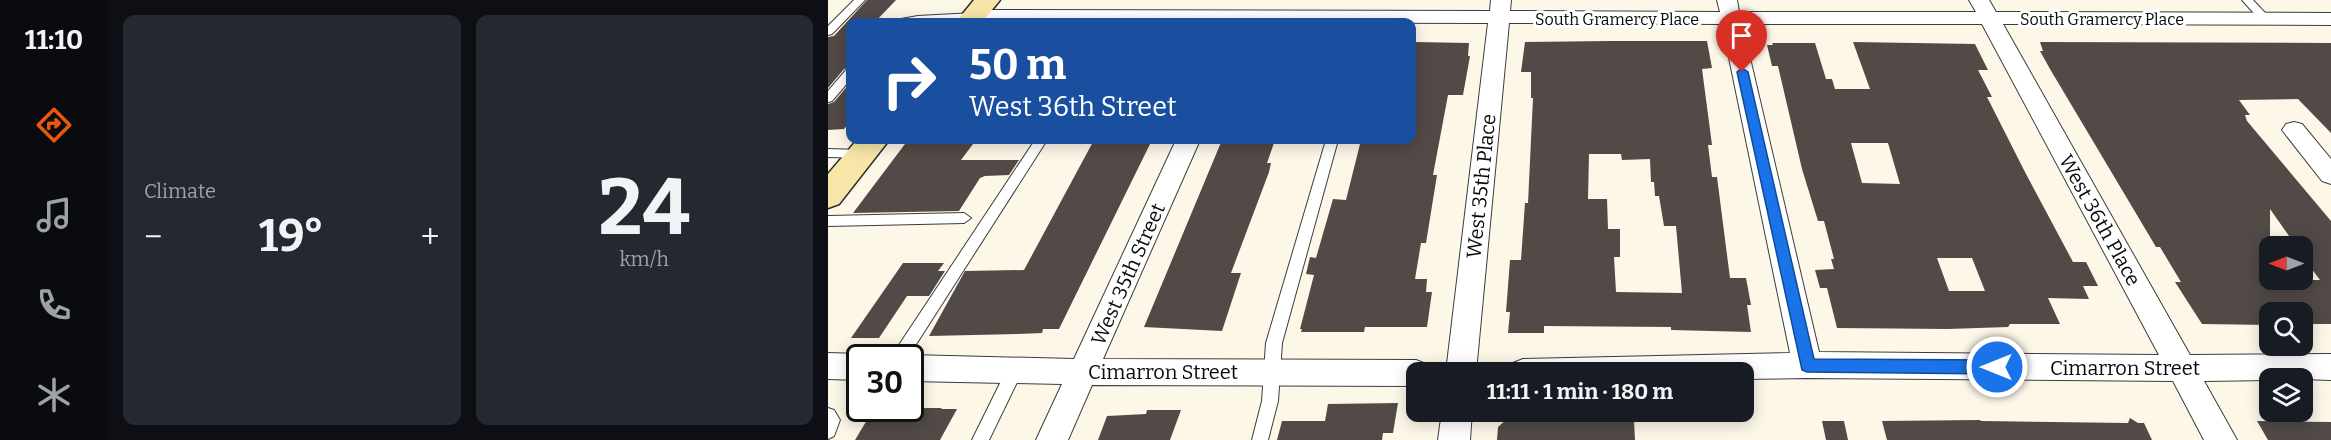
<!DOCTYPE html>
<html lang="en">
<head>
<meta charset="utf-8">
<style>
  :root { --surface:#171b24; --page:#242831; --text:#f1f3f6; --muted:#9ea1a6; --accent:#ea580c }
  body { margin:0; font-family:Bitter,serif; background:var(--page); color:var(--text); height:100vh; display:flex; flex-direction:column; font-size:22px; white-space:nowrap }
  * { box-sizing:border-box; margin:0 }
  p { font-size:20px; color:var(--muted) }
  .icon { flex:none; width:33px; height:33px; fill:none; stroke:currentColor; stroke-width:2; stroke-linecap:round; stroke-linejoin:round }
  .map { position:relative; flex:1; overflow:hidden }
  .drawer { display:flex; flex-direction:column; gap:15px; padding:15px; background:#0d0f14; width:720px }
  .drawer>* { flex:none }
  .guide { position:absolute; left:18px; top:18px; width:570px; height:126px; border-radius:12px; box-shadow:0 3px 15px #0003; background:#1a4fa0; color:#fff; overflow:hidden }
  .needle { width:39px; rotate:270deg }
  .buttons { position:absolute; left:1431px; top:236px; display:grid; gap:12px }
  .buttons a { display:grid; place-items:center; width:54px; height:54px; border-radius:12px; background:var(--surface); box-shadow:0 3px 15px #0003; font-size:30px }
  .speed { position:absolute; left:18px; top:344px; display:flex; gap:12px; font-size:30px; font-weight:700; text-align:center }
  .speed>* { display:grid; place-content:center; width:78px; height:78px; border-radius:50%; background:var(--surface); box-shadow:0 3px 15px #0003; line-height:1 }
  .speed .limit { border:3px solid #111; border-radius:9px; background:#fff; color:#111 }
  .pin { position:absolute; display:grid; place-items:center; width:51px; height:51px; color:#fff; margin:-62px -26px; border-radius:50% 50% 50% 0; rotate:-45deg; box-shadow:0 0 6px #0007 }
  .pin .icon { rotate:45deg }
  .me { position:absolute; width:66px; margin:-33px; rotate:270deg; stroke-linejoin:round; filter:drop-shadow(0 0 4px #0008) }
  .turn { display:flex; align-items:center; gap:21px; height:126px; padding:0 24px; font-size:27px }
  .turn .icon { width:78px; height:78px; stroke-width:2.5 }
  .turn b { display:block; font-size:42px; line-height:51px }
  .big { font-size:45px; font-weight:700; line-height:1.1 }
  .drawer .tile { flex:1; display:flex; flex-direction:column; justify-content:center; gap:9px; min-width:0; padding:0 21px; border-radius:12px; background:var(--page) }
  .drawer .dial { align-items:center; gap:0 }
  .dial b { font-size:78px; line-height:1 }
  .heat { display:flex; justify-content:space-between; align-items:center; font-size:33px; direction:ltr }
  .drawer .tiles { flex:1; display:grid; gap:15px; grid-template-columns:repeat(2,1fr) }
  .trip { position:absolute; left:578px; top:362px; width:348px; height:60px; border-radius:12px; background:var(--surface); box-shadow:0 3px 15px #0003; font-weight:700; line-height:60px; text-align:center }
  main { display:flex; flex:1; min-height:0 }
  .dock { display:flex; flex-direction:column; width:108px; justify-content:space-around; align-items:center; background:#090b0e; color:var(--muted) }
  .dock .icon { width:42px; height:42px }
  .dock .selected { color:var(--accent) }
  .dock b { font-size:27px; color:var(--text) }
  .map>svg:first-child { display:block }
  .building { fill:#514a47; fill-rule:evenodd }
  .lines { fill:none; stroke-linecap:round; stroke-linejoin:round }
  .lane-casing { stroke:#3c3c3c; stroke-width:2 }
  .street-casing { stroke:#3c3c3c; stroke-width:2 }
  .secondary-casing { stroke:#2b2b2b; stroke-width:3 }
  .lane { fill:#fff; fill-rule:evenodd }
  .street { fill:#fff; fill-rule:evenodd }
  .secondary { fill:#f8e6a8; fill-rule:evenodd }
  .route { fill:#1a73e8; stroke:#114b97; stroke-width:1.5 }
  .labels { text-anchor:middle; stroke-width:6; stroke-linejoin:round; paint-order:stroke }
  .far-street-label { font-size:16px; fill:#090909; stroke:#fff }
  .street-label { font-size:20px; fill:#090909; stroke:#fff }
</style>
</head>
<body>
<main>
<nav class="dock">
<b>11:10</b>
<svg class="icon selected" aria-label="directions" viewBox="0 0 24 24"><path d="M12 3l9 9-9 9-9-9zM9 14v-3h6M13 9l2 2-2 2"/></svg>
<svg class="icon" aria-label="music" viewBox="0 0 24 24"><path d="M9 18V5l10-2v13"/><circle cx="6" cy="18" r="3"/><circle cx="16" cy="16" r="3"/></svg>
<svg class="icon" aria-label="phone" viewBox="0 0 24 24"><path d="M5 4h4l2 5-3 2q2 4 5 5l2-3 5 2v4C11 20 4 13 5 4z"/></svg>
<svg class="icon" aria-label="climate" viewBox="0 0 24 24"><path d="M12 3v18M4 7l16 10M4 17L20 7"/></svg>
</nav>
<section class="drawer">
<div class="tiles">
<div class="tile"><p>Climate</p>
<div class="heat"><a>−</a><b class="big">19°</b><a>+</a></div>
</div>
<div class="tile dial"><b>24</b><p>km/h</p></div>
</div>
</section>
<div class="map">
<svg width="1503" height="440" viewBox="0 0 1503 440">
  <rect width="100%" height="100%" fill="#fdf7e8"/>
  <g class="building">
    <path d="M39 0H68L47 22H22V68L16 69 0 88V37L6 36Z"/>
    <path d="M782 41H879L884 68 874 69 884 145H880L884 177H889L902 278H918L923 305H919L923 332 843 330V327L716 326V333H680L682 312H678L682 260H693L697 203H700L705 98H703V72H693L697 42ZM761 154H793L794 160 822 159 823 182H826L827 196H831L836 226H848L854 293 788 292 786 257H792V229H780L779 199H760Z"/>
    <path d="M587 42 641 43 640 56H642L635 95H620L605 175H609L598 243H593L587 279H599L598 292H604L599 327H537L536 332H473L474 329H472L486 275 478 274 482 257 488 258 505 199 518 200 533 140H584V46H586Z"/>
    <path d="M1025 42 1147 44 1160 70H1150L1164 97H1159L1198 174 1245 262H1258L1270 286H1255L1261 299 1220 298 1232 324H1182L1180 327 1120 329 1009 328 999 288H992L987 270 1006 269 1003 259H1006L996 221H990L974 169 950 66H944L939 45H945L944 43H987L998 79H1004L1007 89H1042ZM1023 143H1060L1072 184 1034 183ZM1109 258H1144L1157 291H1121Z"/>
    <path d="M1212 42 1503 43V133L1470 99 1411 100 1422 115H1417L1419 121 1503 221V324H1474V312H1442V325L1374 324 1347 282H1353L1332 247H1328L1222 69 1212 51H1215ZM1442 209 1468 246H1474V256L1492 280H1442Z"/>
    <path d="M22 83V122L16 129 0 130V104L6 102Z"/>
    <path d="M80 140H148L133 160H191L181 175 157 176 152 178 131 211 25 213Z"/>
    <path d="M266 140H324L231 329H215L214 333 190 334 101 336 137 271 196 270Z"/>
    <path d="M394 140H447L439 163H443L441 172 403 273H413L394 331 316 327Z"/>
    <path d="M75 263H116L110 271H117L101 296H79L51 338H23Z"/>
    <path d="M570 403 565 433H555L554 440H449L454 421H497L500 404Z"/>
    <path d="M63 408H114L113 409H129L112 440H27L45 410Z"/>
    <path d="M319 410H353L342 440H270L279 416 318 414Z"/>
    <path d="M1302 418 1310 423H1316L1324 440H1059L1054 421 1152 420 1153 421 1300 423Z"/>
    <path d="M679 419 806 420 807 440H669L670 427Z"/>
    <path d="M994 421H1016L1020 440H998Z"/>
    <path d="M1429 421 1503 422V440H1440Z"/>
  </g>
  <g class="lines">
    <defs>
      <g id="lane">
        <path d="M26 0H37L4 34 0 35V26Z"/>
        <path d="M1414 0H1425L1441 17V21H1433Z"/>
        <path d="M146 13 150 14V18L66 22 67 20 90 16Z"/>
        <path d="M18 70H22V80L4 101 0 102V91Z"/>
        <path d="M207 140H219L80 357H63Z"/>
        <path d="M498 140H510L454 343 450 401 440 440H424L434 401 438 343Z"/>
        <path d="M0 149 34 150 40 154 34 158 0 157Z"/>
        <path d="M136 213 143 218 136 223 0 226V216Z"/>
        <path d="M187 363 193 365 195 370 161 440H144L181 365Z"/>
        <path d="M0 408 6 410 12 420 6 436 0 439Z"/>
      </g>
      <g id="street">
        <path d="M663 0H683L682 11 892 12 889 0H909L911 12H1148L1141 0H1161L1168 12 1503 13V25L1175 24 1362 355 1503 354V380L1442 378V380L1376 381 1409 440H1376L1345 381 979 378 915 379V372H680L685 363 695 359 962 353 894 24 681 23 648 372H618L660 23 146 22 139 20 136 16 139 12 146 10 662 11ZM914 24H1154L1331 355 991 352Z"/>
        <path d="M1466 122 1474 124 1503 159V184L1494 181 1454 130 1458 124Z"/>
        <path d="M348 140H372L275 359 588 360 598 364 602 372H588V386L264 385 240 440H208L234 384 82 381V357H77L82 355 246 359Z"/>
        <path d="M0 353 32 354 40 357H32V380L0 379Z"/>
        <path d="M614 411H644L642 440H610Z"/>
      </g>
      <g id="secondary">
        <path d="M146 0H172L154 22H128Z"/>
        <path d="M29 140H61L11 204 0 208V174Z"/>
      </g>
    </defs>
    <use href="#lane" class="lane-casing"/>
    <use href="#street" class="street-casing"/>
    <use href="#secondary" class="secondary-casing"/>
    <use href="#lane" class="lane"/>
    <use href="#street" class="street"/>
    <use href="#secondary" class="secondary"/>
  </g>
  <path class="route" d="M914 68 920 72 986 359 1169 360 1175 362 1177 367 1175 372 1169 374 979 372 974 370 909 72Z"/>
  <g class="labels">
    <g class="far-street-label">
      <text x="789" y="25">South Gramercy Place</text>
      <text x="1274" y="25">South Gramercy Place</text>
    </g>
    <g class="street-label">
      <text transform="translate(653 186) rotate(-84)" y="7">West 35th Place</text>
      <text transform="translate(1272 220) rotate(61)" y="7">West 36th Place</text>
      <text transform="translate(300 274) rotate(-66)" y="7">West 35th Street</text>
      <text x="1297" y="375">Cimarron Street</text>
      <text x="335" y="379">Cimarron Street</text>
    </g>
  </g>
</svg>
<div class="buttons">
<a><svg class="needle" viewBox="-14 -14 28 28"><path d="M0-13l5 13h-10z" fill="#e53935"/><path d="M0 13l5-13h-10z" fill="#9ea1a6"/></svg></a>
<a><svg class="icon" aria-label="search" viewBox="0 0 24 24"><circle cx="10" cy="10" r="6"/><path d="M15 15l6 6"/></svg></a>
<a><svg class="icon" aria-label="layers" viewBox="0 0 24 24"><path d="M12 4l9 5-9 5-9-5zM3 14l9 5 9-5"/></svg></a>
</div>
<div class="speed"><div class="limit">30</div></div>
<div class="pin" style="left:914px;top:72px;background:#d93025"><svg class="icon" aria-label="arrive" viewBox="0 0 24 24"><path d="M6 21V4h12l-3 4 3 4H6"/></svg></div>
<svg class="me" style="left:1169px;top:367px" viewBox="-20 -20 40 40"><circle r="17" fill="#1a73e8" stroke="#fff" stroke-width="3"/><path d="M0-11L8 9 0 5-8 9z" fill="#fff"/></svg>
<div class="trip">11:11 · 1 min · 180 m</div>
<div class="guide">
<div class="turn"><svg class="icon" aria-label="right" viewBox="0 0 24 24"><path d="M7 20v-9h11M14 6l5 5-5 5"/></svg><div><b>50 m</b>West 36th Street</div></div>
</div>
</div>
</main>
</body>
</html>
